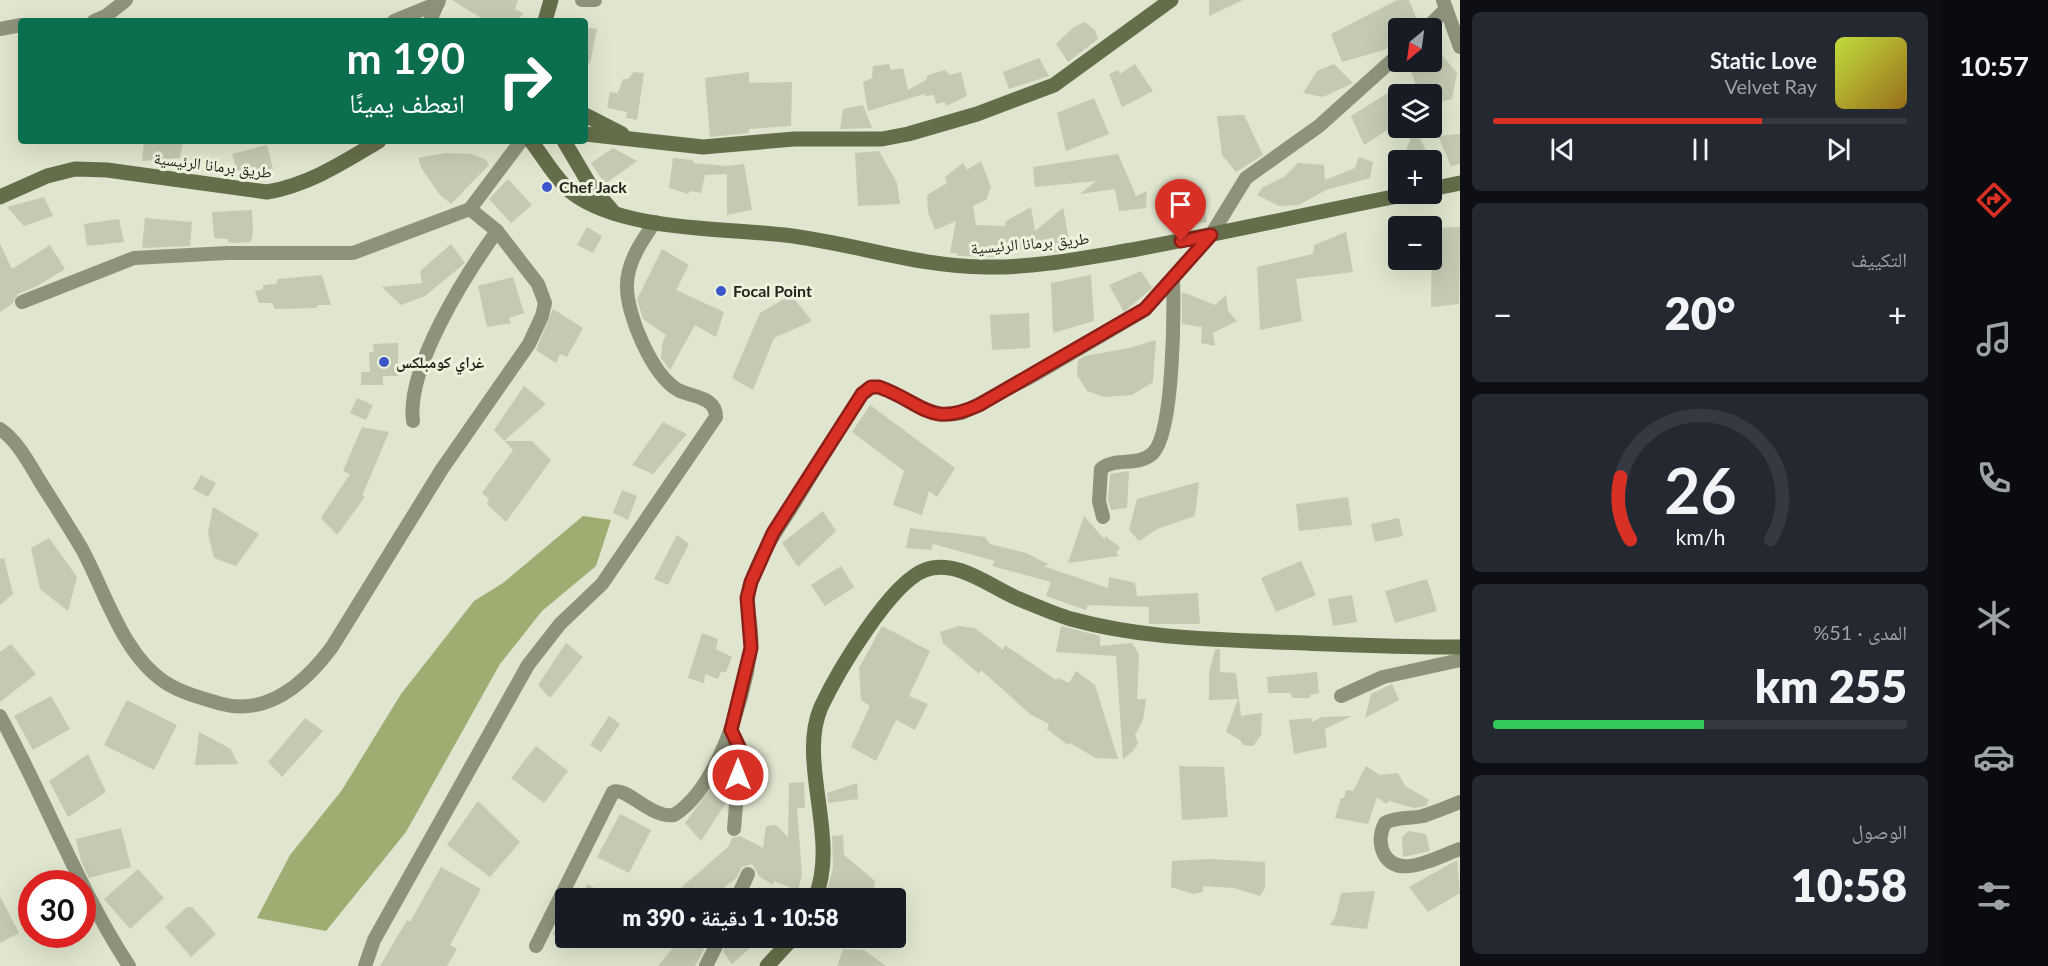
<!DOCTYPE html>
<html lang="ar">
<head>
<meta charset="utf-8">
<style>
  :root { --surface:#171b24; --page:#242831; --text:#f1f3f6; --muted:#9ea1a6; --line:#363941; --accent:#d93025 }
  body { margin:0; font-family:Lato,"Noto Naskh Arabic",sans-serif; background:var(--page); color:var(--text); direction:rtl; height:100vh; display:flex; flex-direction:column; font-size:22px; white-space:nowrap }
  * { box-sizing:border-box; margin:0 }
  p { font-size:20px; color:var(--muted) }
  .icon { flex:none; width:33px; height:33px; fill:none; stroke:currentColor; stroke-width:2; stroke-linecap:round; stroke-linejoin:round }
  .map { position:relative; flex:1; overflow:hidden; direction:ltr }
  .panel { display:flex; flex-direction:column; gap:12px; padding:12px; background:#0d0f14; width:480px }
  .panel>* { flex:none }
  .banner { position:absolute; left:18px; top:18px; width:570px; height:126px; border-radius:6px; box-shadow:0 6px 24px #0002; direction:rtl; background:#0b6e4f; color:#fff; overflow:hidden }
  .needle { width:39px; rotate:209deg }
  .fabs { position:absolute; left:1388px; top:18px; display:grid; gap:12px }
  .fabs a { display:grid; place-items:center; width:54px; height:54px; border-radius:6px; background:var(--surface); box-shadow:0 6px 24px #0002; font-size:30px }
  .speed { position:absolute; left:18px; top:870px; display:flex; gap:12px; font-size:30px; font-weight:700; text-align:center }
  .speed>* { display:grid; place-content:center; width:78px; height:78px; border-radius:50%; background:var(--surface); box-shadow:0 6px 24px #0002; line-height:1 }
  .speed .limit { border:9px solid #d22; background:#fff; color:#111 }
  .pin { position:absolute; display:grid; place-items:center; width:51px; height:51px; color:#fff; margin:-62px -26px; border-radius:50% 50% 50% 0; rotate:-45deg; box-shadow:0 0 6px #0007 }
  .pin .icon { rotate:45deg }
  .me { position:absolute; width:66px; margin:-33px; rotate:0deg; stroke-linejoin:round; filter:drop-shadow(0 0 4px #0008) }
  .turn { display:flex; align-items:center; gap:21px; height:126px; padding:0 24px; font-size:27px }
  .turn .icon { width:78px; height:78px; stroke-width:2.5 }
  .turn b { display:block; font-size:42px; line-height:51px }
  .big { font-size:45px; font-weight:800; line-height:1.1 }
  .panel .tile { flex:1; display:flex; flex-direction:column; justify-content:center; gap:9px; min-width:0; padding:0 21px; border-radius:9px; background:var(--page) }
  .panel .dial { align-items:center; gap:0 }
  .dial svg { height:156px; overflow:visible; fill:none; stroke:var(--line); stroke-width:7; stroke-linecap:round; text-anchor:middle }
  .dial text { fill:var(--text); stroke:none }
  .song { display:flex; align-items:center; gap:18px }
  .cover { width:72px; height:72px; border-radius:9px; background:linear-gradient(135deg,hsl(70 70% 55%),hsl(40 70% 35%)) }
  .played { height:6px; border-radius:3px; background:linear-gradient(90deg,var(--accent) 65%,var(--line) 65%) }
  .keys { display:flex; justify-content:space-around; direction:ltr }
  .heat { display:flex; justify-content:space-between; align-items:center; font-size:33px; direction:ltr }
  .charge { height:9px; border-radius:4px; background:linear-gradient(90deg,#34c759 51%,var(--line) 0) }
  .trip { position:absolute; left:555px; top:888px; width:351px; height:60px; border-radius:6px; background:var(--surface); box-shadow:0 6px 24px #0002; font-weight:800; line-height:60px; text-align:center; direction:rtl }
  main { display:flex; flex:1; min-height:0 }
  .dock { display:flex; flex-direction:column; width:108px; justify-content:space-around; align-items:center; background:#090b0e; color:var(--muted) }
  .dock .icon { width:42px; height:42px }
  .dock .on { color:var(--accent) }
  .dock b { font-size:27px; color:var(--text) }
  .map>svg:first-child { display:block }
  .forest { fill:#9fad73 }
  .building { fill:#c3c9b2 }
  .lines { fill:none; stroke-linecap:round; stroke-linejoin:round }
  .street { stroke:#8d937b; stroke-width:14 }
  .secondary { stroke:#656e4a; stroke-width:15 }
  .route-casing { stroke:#8d1f18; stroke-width:15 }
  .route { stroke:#d93025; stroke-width:10 }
  .poi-dot { fill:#3d57ca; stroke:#ecf2db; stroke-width:2 }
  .labels { text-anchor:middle; stroke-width:6; stroke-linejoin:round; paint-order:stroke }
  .street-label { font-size:16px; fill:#23251d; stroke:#ecf2db }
  .poi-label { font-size:16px; font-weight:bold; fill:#23251d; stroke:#ecf2db; text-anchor:start }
</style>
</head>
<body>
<main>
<nav class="dock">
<b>10:57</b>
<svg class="icon on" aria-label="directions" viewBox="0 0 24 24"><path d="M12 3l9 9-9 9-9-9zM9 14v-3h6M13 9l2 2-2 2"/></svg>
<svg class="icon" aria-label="music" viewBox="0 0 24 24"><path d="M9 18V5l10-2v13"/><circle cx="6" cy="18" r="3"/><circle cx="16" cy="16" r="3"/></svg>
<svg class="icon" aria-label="phone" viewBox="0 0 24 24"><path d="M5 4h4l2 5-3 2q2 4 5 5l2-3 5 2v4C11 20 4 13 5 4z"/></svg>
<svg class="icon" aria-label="climate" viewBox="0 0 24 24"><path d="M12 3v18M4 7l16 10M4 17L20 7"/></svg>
<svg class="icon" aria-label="car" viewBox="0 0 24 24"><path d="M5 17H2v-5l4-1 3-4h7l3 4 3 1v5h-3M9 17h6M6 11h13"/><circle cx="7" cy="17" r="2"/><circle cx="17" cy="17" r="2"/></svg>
<svg class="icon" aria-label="filters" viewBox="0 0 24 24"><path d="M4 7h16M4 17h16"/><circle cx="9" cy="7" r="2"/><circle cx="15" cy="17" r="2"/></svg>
</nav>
<section class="panel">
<div class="tile">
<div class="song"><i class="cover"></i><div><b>Static Love</b><p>Velvet Ray</p></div></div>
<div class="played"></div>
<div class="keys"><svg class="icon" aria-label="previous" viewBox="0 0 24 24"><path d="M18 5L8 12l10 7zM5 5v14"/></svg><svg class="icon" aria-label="pause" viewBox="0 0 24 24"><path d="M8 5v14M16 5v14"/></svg><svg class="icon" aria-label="next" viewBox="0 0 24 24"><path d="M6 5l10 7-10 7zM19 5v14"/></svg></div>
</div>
<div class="tile"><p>التكييف</p>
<div class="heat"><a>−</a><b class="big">20°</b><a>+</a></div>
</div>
<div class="tile dial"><svg viewBox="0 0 100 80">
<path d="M14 69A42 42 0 1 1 86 69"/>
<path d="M14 69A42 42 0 0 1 9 37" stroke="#d93025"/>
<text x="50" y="56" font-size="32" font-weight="700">26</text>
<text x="50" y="72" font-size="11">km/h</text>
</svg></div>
<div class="tile"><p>المدى · 51%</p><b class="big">255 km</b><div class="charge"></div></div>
<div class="tile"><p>الوصول</p><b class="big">10:58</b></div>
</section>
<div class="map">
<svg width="1460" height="966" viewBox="0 0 1460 966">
  <rect width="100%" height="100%" fill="#dfe5ce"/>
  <path class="forest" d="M583 516 611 520 596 566 542 611 500 664 406 832 326 931 257 918 290 855 342 790 401 694 474 601 503 583Z"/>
  <g class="building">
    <path d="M452 0H518L515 9 523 13 518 21H486Z"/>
    <path d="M1209 0H1243L1209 16Z"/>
    <path d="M1397 0H1409L1417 20 1407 28H1398V37L1384 50 1342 62 1331 34Z"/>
    <path d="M1085 22 1095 30 1098 39 1068 62 1056 44 1074 27Z"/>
    <path d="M585 27 597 29 590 63H585Z"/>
    <path d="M1431 42 1457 73 1452 99 1431 104V94H1420L1409 67 1417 62H1431Z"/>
    <path d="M1039 58 1049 76 1009 89 1003 72Z"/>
    <path d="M889 64 891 70 903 68 908 90 926 80 928 75 945 70 950 75 961 72 967 96 946 106 945 102 936 104 934 95 925 96 924 94 868 111 863 82 872 78 873 66Z"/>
    <path d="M1135 64 1153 91 1122 107 1109 74 1118 70 1120 74Z"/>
    <path d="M1334 64 1353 83 1323 97 1303 93 1317 71Z"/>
    <path d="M634 72 644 73 637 120 626 118 627 112 607 108 610 92 618 93 623 79H628Z"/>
    <path d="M749 72V83L792 82 791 126 749 129V133L710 137 705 78Z"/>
    <path d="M1394 89 1398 98V123L1364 145 1351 116Z"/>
    <path d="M1094 98 1109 134 1066 151 1057 113Z"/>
    <path d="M863 105 872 128 840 129 843 109Z"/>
    <path d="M1244 115 1263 155 1236 172 1222 155 1217 116Z"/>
    <path d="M1460 134V164L1451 166 1438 136Z"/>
    <path d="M1419 137 1431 160H1402L1411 138Z"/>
    <path d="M144 141H183L180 158 142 161Z"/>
    <path d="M267 145 273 169 239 177 232 154Z"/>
    <path d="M613 148 637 161 605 184 591 163Z"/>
    <path d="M879 151 897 183 900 204 858 206 855 153Z"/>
    <path d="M446 153 472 154 486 160 489 165 451 204 440 195 422 169 418 158Z"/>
    <path d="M1118 154 1136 196 1147 191 1146 208 1119 211 1115 189 1080 194 1096 181 1035 187 1033 167Z"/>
    <path d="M1359 157 1373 162 1370 178 1326 190 1299 205 1279 206 1257 195 1263 187 1284 177 1298 163 1324 165 1325 180 1355 168Z"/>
    <path d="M673 158 693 160V163L727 166 744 164 752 210 727 215V174L705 175 701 193 690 191 688 194 669 188Z"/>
    <path d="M981 161 991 187 986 200 973 206 976 225 1005 226 1006 221 1031 207 1035 231 1063 208 1071 250 1046 253V244L997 254V257L961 256H957V253H950L956 221 935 230 928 212 927 195 947 183 945 177 963 163 967 170Z"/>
    <path d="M508 179 532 205 511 223 489 199Z"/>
    <path d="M1201 187 1207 222 1173 227 1169 201 1179 190Z"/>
    <path d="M44 197 53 216 24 226 7 207Z"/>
    <path d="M252 210 253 233 251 242 234 243 228 242V239L214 238 212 212Z"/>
    <path d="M145 218 192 222 190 246 142 248Z"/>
    <path d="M119 219 124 242 87 246 84 224Z"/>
    <path d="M587 227 602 236 593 253 577 245Z"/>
    <path d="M1460 227 1459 304 1431 307 1432 228Z"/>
    <path d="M1346 232 1353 272 1296 279 1302 321 1260 330 1257 267 1313 254 1314 245Z"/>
    <path d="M0 244 12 269 50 245 65 269 37 286 18 294 13 303 0 312Z"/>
    <path d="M451 244 465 263 425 296 401 305 382 287 422 283 420 271Z"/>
    <path d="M662 249 689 265 676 290 724 312 716 337 695 325 670 370 661 358 662 344 666 335 643 319 637 299Z"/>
    <path d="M1141 271 1152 288 1124 312 1109 285Z"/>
    <path d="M322 275 331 305H317V308L275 309 272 303H259L255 291 263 289V285L276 284 278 279Z"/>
    <path d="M1091 275 1094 321 1053 333 1051 283Z"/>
    <path d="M513 277 524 313 509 318 511 323 487 327 478 286Z"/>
    <path d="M1182 292 1215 305 1226 295 1228 311 1237 321 1213 333 1215 346 1201 343 1202 327 1182 324Z"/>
    <path d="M791 295 812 321 774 338 753 390 732 378 760 313Z"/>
    <path d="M553 309 583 328 567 357 560 354 556 363 536 350Z"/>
    <path d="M1029 313 1030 348 992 350 990 315Z"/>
    <path d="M1156 340 1153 382 1132 395 1105 397 1087 391 1077 375 1078 360 1085 356 1129 348Z"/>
    <path d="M398 343V376H383V385H361V372H370L369 352H374L373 344Z"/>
    <path d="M524 386 546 404 504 441 494 430Z"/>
    <path d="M357 398 373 405 366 420 350 413Z"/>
    <path d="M870 405 955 468 937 497 929 491 922 515 893 505 904 471 852 432Z"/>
    <path d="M663 422 687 434 653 474 632 465Z"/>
    <path d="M362 427 389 432 362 496 365 497 337 535 321 518 350 474 343 471Z"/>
    <path d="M505 441H532L551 460 506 522 487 504 489 499 482 493 513 450Z"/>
    <path d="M1129 471 1127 508 1111 510 1108 500 1110 474Z"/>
    <path d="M201 475 216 483 208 497 193 489Z"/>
    <path d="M1199 482 1195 516 1157 529 1139 541 1129 530 1137 499Z"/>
    <path d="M622 490 637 496 628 520 613 513Z"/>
    <path d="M1348 497 1352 525 1299 531 1296 504Z"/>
    <path d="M213 507 259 534 236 566 214 558 208 533Z"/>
    <path d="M823 511 836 531 798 567 782 543Z"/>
    <path d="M1084 516 1105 540V536L1120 547 1116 553 1119 556 1068 563Z"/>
    <path d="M1399 518 1403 536 1375 542 1371 524Z"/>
    <path d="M910 528 985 537 990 544 1026 553 1050 565 1043 566 1108 588 1109 577 1135 583 1137 596 1198 593 1200 624H1149V607L1088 605 1086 610 1046 596 1051 582 992 566 995 561 933 544 931 550 906 548Z"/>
    <path d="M677 535 689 544 668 585 654 579Z"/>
    <path d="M49 538 77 577 68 611 40 589 31 548Z"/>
    <path d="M4 558 13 594 0 605V559Z"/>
    <path d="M1301 561 1316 595 1276 612 1261 578Z"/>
    <path d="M841 566 854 587 825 606 811 585Z"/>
    <path d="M1427 579 1437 611 1395 623 1385 591Z"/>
    <path d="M1352 595 1357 622 1333 626 1328 599Z"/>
    <path d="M882 626 930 651 909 696 928 704 915 730 896 720 876 761 851 747 870 706 861 700 859 668Z"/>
    <path d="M959 626 975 628 1003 650 1005 645 1056 680 1058 678 1069 683 1076 671 1095 685 1118 759 1096 758 1070 743 1068 745 1047 729 1049 724 1030 714 981 670 979 674 943 643 940 632Z"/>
    <path d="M1061 626 1100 636V646L1132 643 1139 654 1137 699H1146L1143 720 1135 735 1138 743 1133 751 1123 759 1116 656 1056 652Z"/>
    <path d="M702 633 718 639 716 649 732 657 726 672H721L718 679 705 674 704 683 688 678Z"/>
    <path d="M566 643 583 657 550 698 538 685Z"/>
    <path d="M11 644 36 674 0 702V652Z"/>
    <path d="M1215 649H1220V672L1236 673 1241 716 1262 713 1261 735 1253 746 1243 745 1240 740 1226 732 1238 699 1209 700V673Z"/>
    <path d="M1317 672 1319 693 1310 695V698H1292L1291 693H1268L1267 677Z"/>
    <path d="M1392 684 1399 700 1365 718 1371 694Z"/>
    <path d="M51 696 70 729 33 750 14 716Z"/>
    <path d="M127 700 177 725 154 770 104 745Z"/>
    <path d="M609 716 620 724 601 752 590 745Z"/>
    <path d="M1352 716 1325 729 1327 747 1294 754 1289 720 1312 718V722L1322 717Z"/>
    <path d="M305 718 323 731 282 777 268 762Z"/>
    <path d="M199 732 231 749 238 764 195 765Z"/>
    <path d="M536 746 568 771 544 803 511 778Z"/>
    <path d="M88 754 106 792 68 817 49 781Z"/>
    <path d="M1179 766 1224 767 1228 817 1182 820Z"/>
    <path d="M1366 766 1380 775 1398 773 1405 786 1429 800 1426 806 1414 808 1389 801 1386 804 1377 797 1368 824 1335 818 1341 798H1344L1346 790 1353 791Z"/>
    <path d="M716 781 728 790 727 801 701 841 685 823Z"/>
    <path d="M804 782 805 808H797L802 874 798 891 774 881 773 885 759 876 752 864 742 867 737 877 719 892 724 898H681L675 893 729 846 732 838 740 836 763 848 766 826 776 825 788 837 789 783Z"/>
    <path d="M857 783 858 799 828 803 827 793Z"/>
    <path d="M478 801 520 842 490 877 447 845Z"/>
    <path d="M620 814 651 830 629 873 597 857Z"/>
    <path d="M121 828 131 867 89 878 81 861 76 839Z"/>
    <path d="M1409 831 1426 834 1430 851 1403 857 1402 837Z"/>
    <path d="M843 835 844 855 875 881 872 898H825L833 868 832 836Z"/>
    <path d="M1211 859 1265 862V888L1260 896 1234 888 1203 886V892L1193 894 1171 887 1172 861Z"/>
    <path d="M1457 860 1460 893 1428 912 1409 887Z"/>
    <path d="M441 867 481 889 450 945 457 949 447 966H380L407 920 410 922Z"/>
    <path d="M138 869 164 898 130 929 104 899Z"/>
    <path d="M588 884 608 898H578Z"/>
    <path d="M1375 891 1367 929 1330 925 1336 915 1341 893Z"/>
    <path d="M0 896 19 933 0 943Z"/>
    <path d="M187 907H192L216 934 191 957 165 927Z"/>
    <path d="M566 916V943L552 934Z"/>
    <path d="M681 938H710L695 966H658Z"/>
    <path d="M729 938H740L750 948 732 964 723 952Z"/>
    <path d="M843 949 864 950 886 966H837Z"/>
  </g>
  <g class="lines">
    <g class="street">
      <path d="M582 0H595"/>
      <path d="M1443 0 1460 47"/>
      <path d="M94 21 106 16 126 0"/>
      <path d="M394 21 438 3"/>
      <path d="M430 21 439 0"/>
      <path d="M1427 28 1446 9"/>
      <path d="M0 29 21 25"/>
      <path d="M22 302 134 258 227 253H353L470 209 521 141"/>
      <path d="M413 421C406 368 466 274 497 231"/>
      <path d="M0 429C18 441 30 465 41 483 55 505 69 527 82 549 106 593 122 654 166 683 182 693 204 699 222 704 269 716 306 682 332 647L442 469 529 344 542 316 545 303 538 284 497 231 470 209"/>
      <path d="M1103 517 1099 501 1101 469C1114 457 1139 467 1153 453 1174 432 1174 311 1173 279"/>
      <path d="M1341 696 1383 677 1460 660"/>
      <path d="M0 716C45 798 78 888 129 966"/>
      <path d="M731 730 739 747 740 757 734 829"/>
      <path d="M1460 802C1448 807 1435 812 1423 816 1410 819 1398 816 1385 823 1380 833 1379 844 1384 854 1398 881 1439 856 1460 849"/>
      <path d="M737 898 748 874"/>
      <path d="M536 946 613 792C626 786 652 819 674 815 718 788 744 698 751 649 754 626 743 605 751 582 760 555 775 533 790 510 814 471 837 432 862 394L871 387H879C908 397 931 421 962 413L1036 374 1145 310 1211 235 1246 178 1319 126 1398 55"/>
      <path d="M365 966 374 940 528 665 560 624 602 584 716 417C716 396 691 397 678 390 652 375 626 314 627 285 627 262 643 239 655 222"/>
      <path d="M706 966 720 938"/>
    </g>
    <g class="secondary">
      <path d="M545 21 551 0"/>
      <path d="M585 115 622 134"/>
      <path d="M585 134 703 147 794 139H882L908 134 977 114 1054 85 1171 0"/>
      <path d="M531 141C544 158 555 178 571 192 620 231 724 228 785 235 853 243 918 267 986 267 1034 268 1084 258 1132 250 1224 233 1316 212 1408 194"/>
      <path d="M564 141 590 185 614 213"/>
      <path d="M1431 189 1460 183"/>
      <path d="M0 197 47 176 75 169 107 170 267 192C309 185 344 162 379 141"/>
      <path d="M815 898C840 839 797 762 821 707 837 673 890 583 925 570 957 558 992 588 1019 599 1036 606 1054 614 1071 619 1141 638 1205 639 1276 642 1338 644 1398 648 1460 647"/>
      <path d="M767 966 793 938"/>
    </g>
  </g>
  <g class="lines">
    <defs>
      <path id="route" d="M738 775 739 747 731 730 751 648 747 598 751 582 773 533 862 394 871 387H879C924 403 929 428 979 405L1145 309 1211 235 1181 241"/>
    </defs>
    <use href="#route" class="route-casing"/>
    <use href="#route" class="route"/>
  </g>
  <g class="poi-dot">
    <circle cx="547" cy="187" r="6"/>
    <circle cx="721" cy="291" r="6"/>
    <circle cx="384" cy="362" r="6"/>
  </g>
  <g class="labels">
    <g class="street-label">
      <text transform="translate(213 165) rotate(7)" y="6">طريق برمانا الرئيسية</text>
      <text transform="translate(1030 243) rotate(-5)" y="6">طريق برمانا الرئيسية</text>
    </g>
    <g class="poi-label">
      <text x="559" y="193">Chef Jack</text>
      <text x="733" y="297">Focal Point</text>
      <text x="396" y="368">غراي كومبلكس</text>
    </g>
  </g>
</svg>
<div class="fabs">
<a><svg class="needle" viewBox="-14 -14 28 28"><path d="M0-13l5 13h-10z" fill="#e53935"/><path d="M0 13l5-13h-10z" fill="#9ea1a6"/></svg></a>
<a><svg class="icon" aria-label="layers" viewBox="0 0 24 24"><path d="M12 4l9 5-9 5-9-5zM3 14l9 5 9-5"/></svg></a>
<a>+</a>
<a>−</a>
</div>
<div class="speed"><div class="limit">30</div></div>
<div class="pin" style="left:1181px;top:241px;background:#d93025"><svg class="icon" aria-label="arrive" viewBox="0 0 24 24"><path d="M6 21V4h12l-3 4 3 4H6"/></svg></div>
<svg class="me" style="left:738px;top:775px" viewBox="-20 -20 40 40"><circle r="17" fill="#d93025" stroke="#fff" stroke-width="3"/><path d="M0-11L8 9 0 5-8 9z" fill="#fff"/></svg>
<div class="trip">10:58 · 1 دقيقة · 390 m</div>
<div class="banner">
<div class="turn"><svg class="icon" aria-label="right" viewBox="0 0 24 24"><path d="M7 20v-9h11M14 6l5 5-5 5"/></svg><div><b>190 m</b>انعطف يمينًا</div></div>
</div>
</div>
</main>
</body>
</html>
